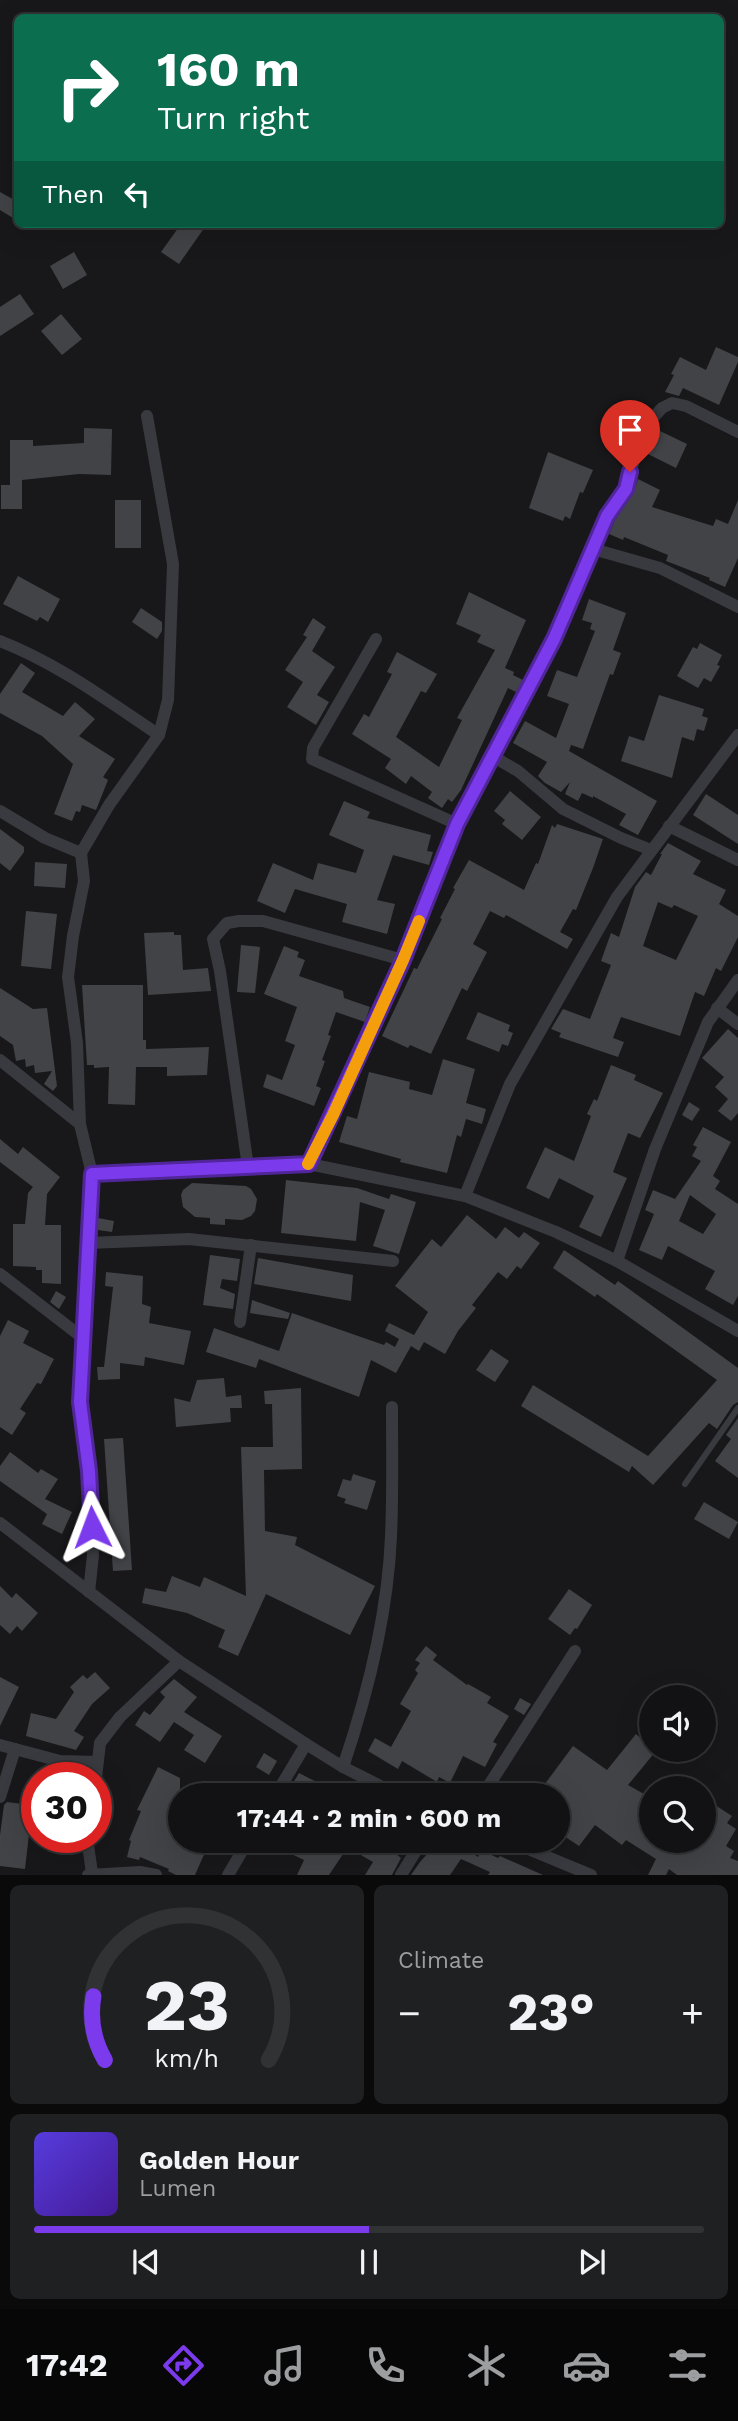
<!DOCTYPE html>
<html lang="en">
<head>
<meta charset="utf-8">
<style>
  :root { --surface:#121214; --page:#1f2022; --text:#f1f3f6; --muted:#9c9ea0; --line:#313234; --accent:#7c3aed }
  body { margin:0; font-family:"Work Sans",sans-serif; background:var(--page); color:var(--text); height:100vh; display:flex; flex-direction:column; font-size:26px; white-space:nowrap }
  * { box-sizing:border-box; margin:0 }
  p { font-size:23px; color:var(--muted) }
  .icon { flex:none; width:38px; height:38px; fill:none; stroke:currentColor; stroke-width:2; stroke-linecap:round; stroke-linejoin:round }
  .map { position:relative; height:1875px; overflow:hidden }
  .side { display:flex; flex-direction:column; gap:10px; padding:10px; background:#0a0a0b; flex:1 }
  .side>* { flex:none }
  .top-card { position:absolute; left:14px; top:14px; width:710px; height:214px; border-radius:10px; box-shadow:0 7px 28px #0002,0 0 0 2px var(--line); background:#0b6e4f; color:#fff; overflow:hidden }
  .buttons { position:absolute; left:639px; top:1685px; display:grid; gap:14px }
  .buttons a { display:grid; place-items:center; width:77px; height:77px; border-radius:50%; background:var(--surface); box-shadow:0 7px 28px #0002,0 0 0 2px var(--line); font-size:35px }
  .speed { position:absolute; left:21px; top:1762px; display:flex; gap:14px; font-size:35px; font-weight:700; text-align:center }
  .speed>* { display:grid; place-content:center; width:91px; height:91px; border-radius:50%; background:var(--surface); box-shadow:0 7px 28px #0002,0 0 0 2px var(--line); line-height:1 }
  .speed .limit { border:10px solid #d22; background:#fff; color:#111 }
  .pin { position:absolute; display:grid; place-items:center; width:60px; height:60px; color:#fff; margin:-72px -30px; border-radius:50% 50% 50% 0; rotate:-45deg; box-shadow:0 0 7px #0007 }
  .pin .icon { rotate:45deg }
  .me { position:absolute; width:77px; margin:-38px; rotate:357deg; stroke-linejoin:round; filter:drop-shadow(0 0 5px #0008) }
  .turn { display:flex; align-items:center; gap:24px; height:147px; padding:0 28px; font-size:32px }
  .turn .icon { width:91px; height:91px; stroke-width:2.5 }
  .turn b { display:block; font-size:49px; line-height:60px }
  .then { display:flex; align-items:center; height:66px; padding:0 28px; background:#0003; gap:14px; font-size:26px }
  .big { font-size:52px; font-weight:700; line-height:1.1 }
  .side .card { flex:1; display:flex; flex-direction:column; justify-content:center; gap:10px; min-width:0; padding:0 24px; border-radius:10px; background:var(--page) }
  .side .dial { align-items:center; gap:0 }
  .dial svg { height:182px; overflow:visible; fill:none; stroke:var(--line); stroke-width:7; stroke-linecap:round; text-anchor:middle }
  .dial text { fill:var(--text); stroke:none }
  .song { display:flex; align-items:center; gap:21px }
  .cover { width:84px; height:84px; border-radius:10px; background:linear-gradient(135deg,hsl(250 70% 55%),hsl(260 70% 35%)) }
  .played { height:7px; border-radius:4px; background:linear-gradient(90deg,var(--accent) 50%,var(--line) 50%) }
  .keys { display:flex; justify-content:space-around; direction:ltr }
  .heat { display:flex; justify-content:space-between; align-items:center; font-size:38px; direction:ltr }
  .side .tiles { flex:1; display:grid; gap:10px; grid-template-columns:1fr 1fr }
  .card:last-child { grid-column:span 2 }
  .trip { position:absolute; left:168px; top:1783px; width:402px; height:70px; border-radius:35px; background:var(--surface); box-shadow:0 7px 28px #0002,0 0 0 2px var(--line); font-weight:700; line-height:70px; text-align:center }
  .tabs { display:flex; height:112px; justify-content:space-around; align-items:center; background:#070708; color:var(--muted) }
  .tabs .icon { width:49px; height:49px }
  .tabs .current { color:var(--accent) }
  .tabs b { font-size:32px; color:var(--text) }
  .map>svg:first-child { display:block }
  .building { fill:#424347; fill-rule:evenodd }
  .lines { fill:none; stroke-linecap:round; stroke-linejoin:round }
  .service { stroke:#393a3f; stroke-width:6 }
  .minor { stroke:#393a3f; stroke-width:12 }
  .route-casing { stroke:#51269a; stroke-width:18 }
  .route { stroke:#7c3aed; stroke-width:12 }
  .slow { stroke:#f59e0b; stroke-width:12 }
</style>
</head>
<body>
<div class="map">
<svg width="738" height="1875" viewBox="0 0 738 1875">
  <rect width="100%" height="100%" fill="#18181a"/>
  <g class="building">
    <path d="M0 192 18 202V221L0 210Z"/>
    <path d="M181 224H207L179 264 161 252Z"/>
    <path d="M74 252 87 275 63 289 50 266Z"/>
    <path d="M20 294 34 314 0 336V307Z"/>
    <path d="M61 314 82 339 62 355 41 331Z"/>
    <path d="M716 347 738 357V362L719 405 683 388 679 396 665 392 674 375 671 374 680 357 706 370Z"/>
    <path d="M84 428 112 429 111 475 79 474 22 480V509H1V485H10V440H33V446L84 443Z"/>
    <path d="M660 431 687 444 676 468 648 454Z"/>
    <path d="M548 452 593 470 583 493 580 492 570 519 565 516 563 521 529 508Z"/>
    <path d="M638 479 660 490 652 507 713 526 716 519 728 524 738 500V558L725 587 709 580 710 578 666 561 668 555 624 537 623 540 609 534 615 520 633 494Z"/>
    <rect x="115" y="500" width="26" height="48"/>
    <path d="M18 576 60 599 48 622 40 617 37 621 3 604Z"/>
    <path d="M469 592 526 620 505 668 514 672 513 675 523 680 516 692 508 688 461 790 452 802 448 799 442 808 428 798 432 792 411 776 406 784 385 768 391 759 352 734 364 714 369 717 392 674 387 672 397 652 437 674 426 693 421 691 396 737 439 767 462 720 457 718 495 650 477 642 481 635 456 624Z"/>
    <path d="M589 599 626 613 613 650 621 653 613 675 610 674 583 749 571 745 569 751 657 801 638 835 619 825 626 814 593 796V798L582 793 578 801 565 794 570 782 561 792 545 783 538 776 547 762 513 743 525 721 556 738 569 704 547 696 557 670 577 677 595 631 590 629 592 623 582 620Z"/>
    <path d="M141 608 162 622V631L157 639 132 622Z"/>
    <path d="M313 618 326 627 312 651 335 667 317 695 329 702 316 725 287 707 303 682 285 670 307 637 303 635Z"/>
    <path d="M700 643 722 655 717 665 720 666 711 682 704 678 698 688 677 676 693 647 697 649Z"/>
    <path d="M21 663 35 673 22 692 63 716 75 702 95 719 79 736 115 759 103 777 108 780 96 810 82 805 80 812 76 811 72 821 54 814 73 764 42 736 0 713V694Z"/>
    <path d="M659 695 704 709 702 716 708 718 704 731 697 729 694 741 682 737 672 778 621 761 629 736 644 741Z"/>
    <path d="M510 791 541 817 522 840 502 824 505 820 494 811Z"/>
    <path d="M706 794 738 815V844L693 815Z"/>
    <path d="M344 801 370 812 367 818 431 835 427 851 433 852 429 865 393 855 377 900 395 904 387 934 342 922 347 904 295 889 285 913 257 901 273 863 313 880 318 863 356 873 364 850 329 835Z"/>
    <path d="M557 824 603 839 593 868 576 910 573 909 560 932 573 939 567 949 506 915 504 918 490 911 473 944 487 952 467 991 462 988 431 1054 410 1045 408 1048 382 1036 414 968 417 969 442 919 440 918 455 889 453 888 469 860 524 890 536 863 538 864 552 825 555 828Z"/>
    <path d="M0 829 24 847V852L10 871 0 863Z"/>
    <path d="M668 843 701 861 693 874 726 890 719 904 738 916V937L721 971 716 968 704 996 695 992 680 1036 621 1017 613 1038 624 1042 618 1057 559 1037 561 1033 551 1029 563 1009 590 1019 611 965 601 961 611 933 619 937 635 887 646 872 651 875 662 854H660ZM658 902 672 908 674 905 698 916 676 960 643 946Z"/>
    <path d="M35 862 67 864 65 888 34 886Z"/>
    <path d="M26 911 57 914 51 969 21 966Z"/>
    <path d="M174 932V935H181L183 970 208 968 211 991 148 995 144 933Z"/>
    <path d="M241 945 260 947 255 993 237 992Z"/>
    <path d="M284 946 299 952 297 957 305 960 299 976 343 991 344 998 370 1007 365 1022 336 1012 328 1035 331 1036 322 1060 325 1061 316 1086 321 1088 314 1106 263 1087 267 1074 282 1080 295 1045 285 1041 297 1007 264 994Z"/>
    <path d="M82 985H143V1040H146V1049L209 1047 207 1075 167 1076V1067H136L135 1105 108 1104 109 1067 94 1068V1065H87Z"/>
    <path d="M0 988 33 1009 47 1008 57 1086 53 1091 44 1084 52 1071 35 1073 34 1065 26 1067 25 1059 16 1061 13 1045 0 1036Z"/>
    <path d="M478 1012 510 1025 508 1031 513 1033 508 1046 502 1044 499 1052 466 1039Z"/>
    <path d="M728 1029 738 1038V1113L731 1121 718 1111 728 1099 715 1087 724 1077 702 1058Z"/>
    <path d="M443 1059 475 1069 466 1103 486 1109 482 1124 466 1119 461 1137 457 1135 447 1173 400 1162 401 1159 339 1142 347 1116 357 1119 369 1072 410 1082 409 1089 432 1095Z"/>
    <path d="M611 1065 636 1075 634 1080 663 1093 640 1138 628 1133 613 1172 627 1178 601 1237 579 1227 594 1196 559 1178 549 1199 526 1188 545 1147 574 1161 591 1116 587 1114 594 1099 597 1101Z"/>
    <path d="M689 1102 700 1109 692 1121 682 1115Z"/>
    <path d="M703 1127 731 1142 713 1176 720 1181 715 1189 738 1204V1296L733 1305 705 1289 715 1271 668 1246 662 1260 639 1250 654 1214 645 1210 653 1190 675 1199 701 1161 692 1156 697 1147 693 1145ZM690 1195 716 1214 703 1234 679 1221Z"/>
    <path d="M0 1139 18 1154 23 1147 60 1177 47 1194 45 1225H61V1284L42 1283V1270H36V1267L13 1266V1224H25L28 1193 33 1187 0 1162Z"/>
    <path d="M286 1180 357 1188 389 1199 391 1194 416 1202 399 1254 373 1246 385 1210 360 1202 356 1241 281 1233Z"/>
    <path d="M192 1183 246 1186 251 1189 257 1199 255 1211 251 1216 242 1220 225 1219V1225L210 1224V1218L195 1217 183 1207 181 1195 183 1190Z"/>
    <path d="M467 1215 496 1239 505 1227 519 1238 524 1232 540 1243 521 1269 517 1266 507 1279 498 1272 472 1305 476 1308 458 1331 445 1354 424 1342 419 1351 411 1346 396 1373 371 1360 359 1397 259 1359 256 1368 206 1352 214 1328 279 1351 292 1313 384 1345 386 1342 395 1347 399 1339 385 1331 389 1323 414 1335 428 1312 395 1286 432 1239 441 1247Z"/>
    <path d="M98 1218 114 1221 112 1232 98 1230Z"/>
    <path d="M564 1250 615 1285 618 1281 738 1368V1402L733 1405 717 1429 709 1423 653 1485 632 1466 629 1472 521 1406 533 1385 648 1456 717 1380 597 1294 595 1297 553 1268Z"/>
    <path d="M210 1255 240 1259 237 1281 222 1279 220 1288 235 1294 233 1309 203 1305Z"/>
    <path d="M258 1258 353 1275 351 1301 254 1284Z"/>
    <path d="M106 1272 143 1276 142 1304 151 1307 149 1323 191 1331 184 1365 145 1357 144 1366 120 1363V1379L98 1380 97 1367H104L113 1287 105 1286Z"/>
    <path d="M56 1291 66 1297 59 1309 50 1302Z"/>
    <path d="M252 1300 290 1313 288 1319 250 1313Z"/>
    <path d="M8 1320 29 1331 23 1343 54 1359 41 1384 37 1383 20 1409 26 1413 12 1435 0 1427V1336Z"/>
    <path d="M491 1349 509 1361 495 1382 476 1370Z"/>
    <path d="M224 1378 226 1397 241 1395 242 1408H230L231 1422 176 1427 174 1398 190 1402 197 1380Z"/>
    <path d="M301 1388 302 1469 264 1470 265 1531 297 1537 295 1545 375 1586 350 1635 266 1594 238 1656 218 1647 225 1630 187 1613 142 1603 145 1588 166 1592 172 1576 200 1587 204 1577 246 1596 241 1447H273L272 1404H265L264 1391Z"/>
    <path d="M738 1418V1478L715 1461 731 1439 726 1435Z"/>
    <path d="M123 1438 132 1570 113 1571 104 1439Z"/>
    <path d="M10 1452 38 1473 41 1469 58 1479 45 1499 72 1512 62 1534 42 1524 47 1514 0 1481V1466Z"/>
    <path d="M353 1474 376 1481 367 1510 344 1503 346 1499 337 1496 343 1479 351 1481Z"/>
    <path d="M704 1502 738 1522 729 1539 694 1519Z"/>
    <path d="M0 1586 12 1598 16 1593 38 1613 22 1631 17 1626 10 1634 0 1625Z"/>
    <path d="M569 1589 592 1605 577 1629 575 1628 570 1635 548 1619Z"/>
    <path d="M426 1646 437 1655 433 1660 467 1685 468 1684 491 1697 487 1703 509 1716 493 1742 497 1744 485 1767 463 1756 450 1783 439 1777 437 1782 402 1761 398 1769 368 1751 375 1738 391 1747 411 1711 400 1704 418 1673 415 1670 420 1663 415 1660Z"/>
    <path d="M95 1672 110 1688 92 1704 74 1731 84 1737 76 1750 26 1736 31 1713 56 1719 74 1692 70 1687 83 1675 87 1679Z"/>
    <path d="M0 1677 19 1687 0 1726Z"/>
    <path d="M174 1679 197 1697 184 1712 222 1736 205 1763 184 1750 194 1735 174 1722 160 1742 135 1725 144 1711 150 1715 165 1697 160 1692Z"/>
    <path d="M520 1698 531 1704 524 1715 514 1709Z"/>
    <path d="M636 1734 651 1747V1750L656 1751 628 1785 651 1798V1841H704V1823L715 1805 732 1816 727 1823 736 1829 726 1846 734 1851 730 1858 738 1861V1875H677L669 1869 666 1875H648L656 1859 626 1840 622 1845 595 1825 579 1846 558 1832V1796H536L573 1746 607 1770Z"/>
    <path d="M264 1753 277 1761 269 1775 256 1767Z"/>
    <path d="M158 1767 180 1778V1841H210L195 1875H176L168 1871 169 1869 140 1857 139 1860 127 1857 131 1841 129 1840 141 1811 137 1810Z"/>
    <path d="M299 1773 344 1796H292L287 1793Z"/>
    <path d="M7 1802 37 1806V1835L29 1834 25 1869 0 1866V1835L4 1805Z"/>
    <path d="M265 1841H342L349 1845 329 1875H297L304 1860Z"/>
    <path d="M368 1841H393L401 1846 396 1854 401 1858 392 1875H365L373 1862 359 1854Z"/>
    <path d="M439 1841H448L458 1847 460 1844 478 1857 481 1850 498 1858 500 1856 543 1875H488L490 1872 461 1859 450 1875H411L420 1862Z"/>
  </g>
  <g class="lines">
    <path class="service" d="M685 1484 738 1408"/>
    <g class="minor">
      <path d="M593 549 660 568 738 607"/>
      <path d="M376 639 313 748 312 759 457 824"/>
      <path d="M0 641C57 663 108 701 159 735"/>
      <path d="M492 756 518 771 563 809 621 838 651 850"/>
      <path d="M0 811 45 838 81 853"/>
      <path d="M669 826 738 860"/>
      <path d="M717 1008 738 1024"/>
      <path d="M0 1060 80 1124"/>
      <path d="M309 1164 403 960 457 824 554 639 607 516 626 489 635 456 652 419 662 408 672 403 686 406 738 432"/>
      <path d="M248 1167 220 971 213 939 227 923 239 921H263L403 960"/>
      <path d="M92 1174 309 1164 465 1196 556 1232 617 1261 738 1331"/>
      <path d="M465 1196 510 1084 617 897 738 735"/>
      <path d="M88 1243 189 1239 393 1261"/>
      <path d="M617 1261 655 1149 708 1022 738 980"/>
      <path d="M0 1274 83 1338"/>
      <path d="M240 1322 251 1245"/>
      <path d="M0 1523 179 1661 306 1744 343 1767 400 1796"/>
      <path d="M89 1592 93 1555 90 1471 80 1402 92 1174 80 1124 77 1043 68 977 73 936 84 881 81 853 109 805 159 735 168 700 173 564 147 416"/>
      <path d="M0 1745 60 1761 97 1762"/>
      <path d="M343 1767C368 1693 388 1613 391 1536 393 1493 392 1450 392 1407"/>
      <path d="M96 1778 100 1743 120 1717 179 1661"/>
      <path d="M275 1796 306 1744"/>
      <path d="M482 1796 575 1651"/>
      <path d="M0 1797 15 1749"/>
      <path d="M87 1838 92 1873"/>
      <path d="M509 1841 591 1875"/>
      <path d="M88 1875 140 1872 156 1875"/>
      <path d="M228 1875 248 1841"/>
      <path d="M401 1875 422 1841"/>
    </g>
  </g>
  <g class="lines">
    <defs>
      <path id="route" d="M92 1527 89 1471 80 1402 92 1174 309 1164 403 960 457 824 554 639 607 516 626 489 630 472"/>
    </defs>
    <use href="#route" class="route-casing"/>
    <use href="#route" class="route"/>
    <path class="slow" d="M308 1164 333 1115 403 960 419 921"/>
  </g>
</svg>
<div class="buttons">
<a><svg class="icon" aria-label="sound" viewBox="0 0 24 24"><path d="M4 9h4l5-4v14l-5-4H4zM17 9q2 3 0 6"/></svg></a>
<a><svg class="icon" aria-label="search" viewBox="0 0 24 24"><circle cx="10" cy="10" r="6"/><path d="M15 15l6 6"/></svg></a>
</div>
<div class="speed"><div class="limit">30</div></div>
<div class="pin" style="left:630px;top:472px;background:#d93025"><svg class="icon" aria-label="arrive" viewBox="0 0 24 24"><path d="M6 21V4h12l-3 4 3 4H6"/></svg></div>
<svg class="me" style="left:92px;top:1527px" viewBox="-20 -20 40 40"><path d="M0-17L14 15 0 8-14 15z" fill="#7c3aed" stroke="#fff" stroke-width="4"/></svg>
<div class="trip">17:44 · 2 min · 600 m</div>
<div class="top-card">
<div class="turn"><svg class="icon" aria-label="right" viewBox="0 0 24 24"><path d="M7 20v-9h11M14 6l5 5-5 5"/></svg><div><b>160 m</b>Turn right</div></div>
<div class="then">Then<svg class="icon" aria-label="left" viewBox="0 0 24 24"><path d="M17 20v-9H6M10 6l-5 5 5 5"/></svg></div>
</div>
</div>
<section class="side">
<div class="tiles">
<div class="card dial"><svg viewBox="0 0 100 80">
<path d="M14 69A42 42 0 1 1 86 69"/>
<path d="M14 69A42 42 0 0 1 9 41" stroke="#7c3aed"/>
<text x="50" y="56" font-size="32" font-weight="700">23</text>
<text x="50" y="72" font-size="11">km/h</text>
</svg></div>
<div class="card"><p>Climate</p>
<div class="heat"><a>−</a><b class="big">23°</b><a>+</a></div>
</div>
<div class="card">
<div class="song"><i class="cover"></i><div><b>Golden Hour</b><p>Lumen</p></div></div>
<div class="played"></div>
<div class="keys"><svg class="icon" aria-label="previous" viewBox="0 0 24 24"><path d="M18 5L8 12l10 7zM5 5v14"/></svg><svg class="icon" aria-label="pause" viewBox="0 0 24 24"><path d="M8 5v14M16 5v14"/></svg><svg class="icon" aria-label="next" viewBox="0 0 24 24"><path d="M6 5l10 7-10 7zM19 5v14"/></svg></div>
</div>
</div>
</section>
<nav class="tabs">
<b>17:42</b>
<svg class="icon current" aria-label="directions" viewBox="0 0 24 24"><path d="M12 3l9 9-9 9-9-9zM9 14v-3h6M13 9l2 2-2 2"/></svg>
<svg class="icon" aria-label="music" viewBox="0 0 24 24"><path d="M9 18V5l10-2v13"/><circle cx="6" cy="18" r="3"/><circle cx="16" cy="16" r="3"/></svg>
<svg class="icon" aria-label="phone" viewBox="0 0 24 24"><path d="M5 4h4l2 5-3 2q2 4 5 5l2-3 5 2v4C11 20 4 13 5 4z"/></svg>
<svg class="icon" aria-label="climate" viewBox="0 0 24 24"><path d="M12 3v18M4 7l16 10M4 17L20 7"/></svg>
<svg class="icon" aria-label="car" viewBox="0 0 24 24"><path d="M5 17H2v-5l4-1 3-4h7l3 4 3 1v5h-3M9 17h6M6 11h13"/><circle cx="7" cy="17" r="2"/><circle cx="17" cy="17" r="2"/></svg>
<svg class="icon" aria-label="filters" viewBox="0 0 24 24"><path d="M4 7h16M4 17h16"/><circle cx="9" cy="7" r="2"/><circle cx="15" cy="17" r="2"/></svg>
</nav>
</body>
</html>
